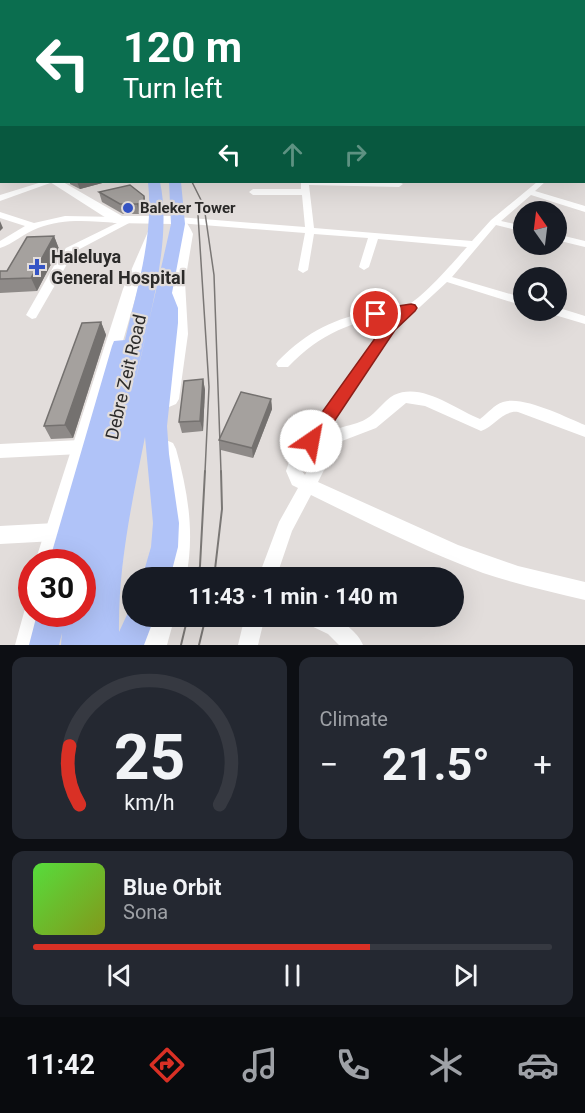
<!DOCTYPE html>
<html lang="en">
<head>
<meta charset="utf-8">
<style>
  :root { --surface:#171b24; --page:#242831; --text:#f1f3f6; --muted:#9ea1a6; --line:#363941; --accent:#d93025 }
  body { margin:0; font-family:Roboto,sans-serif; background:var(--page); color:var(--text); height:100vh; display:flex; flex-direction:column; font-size:22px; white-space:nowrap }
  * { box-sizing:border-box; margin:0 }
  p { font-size:20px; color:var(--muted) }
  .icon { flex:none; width:33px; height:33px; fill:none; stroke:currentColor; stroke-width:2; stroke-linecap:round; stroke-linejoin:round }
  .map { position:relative; height:645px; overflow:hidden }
  .sheet { display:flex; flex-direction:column; gap:12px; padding:12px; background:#0d0f14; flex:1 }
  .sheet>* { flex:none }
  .guide { position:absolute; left:0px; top:0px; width:585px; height:183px; box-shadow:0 6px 24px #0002; background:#0b6e4f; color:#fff; overflow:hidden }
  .needle { width:39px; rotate:346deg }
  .controls { position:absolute; left:513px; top:201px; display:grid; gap:12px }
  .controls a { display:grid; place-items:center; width:54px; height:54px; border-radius:50%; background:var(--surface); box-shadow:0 6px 24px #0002; font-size:30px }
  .speed { position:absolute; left:18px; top:549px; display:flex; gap:12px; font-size:30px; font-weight:700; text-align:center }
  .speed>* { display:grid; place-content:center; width:78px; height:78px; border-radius:50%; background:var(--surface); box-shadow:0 6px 24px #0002; line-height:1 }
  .speed .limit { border:9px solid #d22; background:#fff; color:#111 }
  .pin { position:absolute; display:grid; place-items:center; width:51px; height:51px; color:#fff; margin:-26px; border:3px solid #fff; border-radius:50%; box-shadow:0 2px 6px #0007 }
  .me { position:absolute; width:66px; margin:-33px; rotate:33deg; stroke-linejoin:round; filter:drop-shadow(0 0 4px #0008) }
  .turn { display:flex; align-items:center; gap:21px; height:126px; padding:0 24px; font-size:27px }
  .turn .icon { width:78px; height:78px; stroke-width:2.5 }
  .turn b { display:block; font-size:42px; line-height:51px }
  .lanes { display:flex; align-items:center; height:57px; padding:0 24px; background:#0003; justify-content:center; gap:30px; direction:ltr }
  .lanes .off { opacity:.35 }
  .big { font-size:45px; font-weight:700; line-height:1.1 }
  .sheet .card { flex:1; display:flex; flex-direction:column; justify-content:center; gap:9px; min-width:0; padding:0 21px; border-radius:12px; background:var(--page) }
  .sheet .dial { align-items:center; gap:0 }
  .dial svg { height:156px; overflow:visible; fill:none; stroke:var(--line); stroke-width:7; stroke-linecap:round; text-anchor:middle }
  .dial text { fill:var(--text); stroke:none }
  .song { display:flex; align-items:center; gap:18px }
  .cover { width:72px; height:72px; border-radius:9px; background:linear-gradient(135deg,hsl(110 70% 55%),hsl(70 70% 35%)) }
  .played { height:6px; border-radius:3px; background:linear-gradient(90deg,var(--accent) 65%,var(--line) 65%) }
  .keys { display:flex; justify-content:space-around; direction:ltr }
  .heat { display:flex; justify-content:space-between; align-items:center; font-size:33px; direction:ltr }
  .sheet .tiles { flex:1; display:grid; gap:12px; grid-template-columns:1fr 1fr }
  .card:last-child { grid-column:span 2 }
  .trip { position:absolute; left:122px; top:567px; width:342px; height:60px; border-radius:30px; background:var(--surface); box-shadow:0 6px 24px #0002; font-weight:700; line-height:60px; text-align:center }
  .tab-bar { display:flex; height:96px; justify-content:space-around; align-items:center; background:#090b0e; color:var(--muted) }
  .tab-bar .icon { width:42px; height:42px }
  .tab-bar .current { color:var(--accent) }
  .tab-bar b { font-size:27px; color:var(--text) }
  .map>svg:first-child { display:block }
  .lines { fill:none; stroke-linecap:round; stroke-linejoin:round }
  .river { fill:#ae8e7d; fill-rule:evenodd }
  .street { fill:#fff; fill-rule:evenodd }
  .secondary { fill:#fff; fill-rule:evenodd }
  .primary { fill:#b0c3f8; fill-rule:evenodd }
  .tram-far1 { stroke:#7a7775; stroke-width:1.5 }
  .tram { stroke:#7a7775; stroke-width:2 }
  .wall { fill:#8e8a88 }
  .shaded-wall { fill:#74716f }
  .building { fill:#a5a19e; stroke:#74716f; stroke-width:1.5 }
  .route { fill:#d93025; stroke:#8d1f18; stroke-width:1.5 }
  .poi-dot { fill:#3554c5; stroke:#e2dddb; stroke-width:2 }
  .labels { text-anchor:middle; stroke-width:4.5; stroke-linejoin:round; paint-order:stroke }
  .far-poi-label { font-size:15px; font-weight:bold; fill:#2b2a29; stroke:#e2dddb; text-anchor:start }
  .poi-label { font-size:18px; font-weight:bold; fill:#2b2a29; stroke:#e2dddb; text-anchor:start }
  .street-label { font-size:18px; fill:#2b2a29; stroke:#e2dddb }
</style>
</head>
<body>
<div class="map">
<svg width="585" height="645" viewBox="0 0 585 645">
  <rect width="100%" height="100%" fill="#e2dddb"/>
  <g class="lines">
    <path class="river" d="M0 138H2L0 146Z"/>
    <g class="street">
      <rect x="0" y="125" width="2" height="4"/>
      <rect x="0" y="153" width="2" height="4"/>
      <rect x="584" y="158" width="1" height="4"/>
      <rect x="0" y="175" width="2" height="4"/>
      <path d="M42 182H53L0 201V195Z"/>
      <path d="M301 182H399L403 184 399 187 309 185 314 228 472 241 491 220 537 182H545L535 191 585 206V212L531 195 501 221 524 226V232L496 225 452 277 524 298V306L447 282 395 330 349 396 302 471 305 475C313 459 322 436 340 428 348 425 358 424 366 419 377 413 383 401 394 395 422 382 455 409 480 419 488 413 494 405 503 402 522 395 566 417 585 425V437L518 412C503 410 495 426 481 431L425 406 406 403 376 428 342 441 330 458 318 482 458 545 518 566 585 582V600C551 592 516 584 483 573 424 551 368 523 311 495L292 531 276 578H258L279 522 298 488 292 485 286 471 290 459 339 388 387 324 399 313C351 322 322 332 288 367H278L276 364 278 361C309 330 334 319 375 310 386 308 398 308 407 305 421 300 456 259 467 247L378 239 369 267 364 270 359 267 368 238 314 234 308 270 303 273 298 270 305 233 178 223 173 220 178 217 305 227 302 195H253L249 192 253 189H301Z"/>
      <path d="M0 212 34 223 65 216 119 217 123 220 131 219 133 221 74 252 36 318 32 319 26 315 59 257 66 248 117 223C91 221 63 218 38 228 24 233 13 244 0 248V241L25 226 0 218Z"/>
      <path d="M556 234 585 241V247L556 240Z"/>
      <path d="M556 307 585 316V324L548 313 546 310H556Z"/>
      <path d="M80 440 85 442 88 447 85 452 80 454 0 458V444Z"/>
      <path d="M55 523 61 526 64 532 61 538 55 541 0 544V526Z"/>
      <path d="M245 616H265L258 645H238Z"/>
      <path d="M302 616C325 616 335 613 352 630 357 635 360 638 363 645H339L328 634 305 623Z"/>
    </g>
    <g class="secondary">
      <rect x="0" y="129" width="2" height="6"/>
      <path d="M50 182H63L122 216H178L183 217C186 222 190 227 193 234L185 282 188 334 179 399 176 404 169 407 162 404 159 399 172 334 169 282 179 234 172 224 114 223Z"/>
      <path d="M155 226 162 230 138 289 59 562H35L123 289 150 227Z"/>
      <path d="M166 440 173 443 176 449C188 492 195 533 186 578H160C171 533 166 493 156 449L159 443Z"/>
      <path d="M32 602V614H48L43 645H15L26 605Z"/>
      <path d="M148 616H175L167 645H139Z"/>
    </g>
    <g class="primary">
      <path d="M585 95V103H584V96Z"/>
      <path d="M148 182H160C173 241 147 324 135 383L171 224 169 182H181L185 224 172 293 178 308V323L167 426 169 454 179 523 178 547 170 578H142L151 547 153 523 145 437C132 502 118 566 119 632L131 606 132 616H155L144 645H61L62 633 59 645H29L37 614H82V601L90 606 94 575 92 580 82 584V562H49L112 346 114 341 125 340C137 289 154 235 148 182Z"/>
    </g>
    <g class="tram-far1">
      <path d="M192 182 204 206 214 275 221 472"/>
      <path d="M198 215 209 387 205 472"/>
    </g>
    <g class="tram">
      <path d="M197 578 200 566 205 471"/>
      <path d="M214 578 222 509 221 471"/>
      <path d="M181 645 188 616"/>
      <path d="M199 645 206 616"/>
    </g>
  </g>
  <g class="wall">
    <path d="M70 182H106L80 189 70 184Z"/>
    <path d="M99 192 144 196 146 205V211L139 214H123L102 202Z"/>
    <path d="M54 236 59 249 37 291 0 293V271H7Z"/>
    <path d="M101 322 106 335 73 438 51 439 44 426Z"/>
    <path d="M203 379 205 390 203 431 182 433 179 422Z"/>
    <path d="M271 399 272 409 253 458 221 450 219 440Z"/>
  </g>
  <g class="shaded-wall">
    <path d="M77 182H106L80 189Z"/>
    <path d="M144 196 146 205V211L139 214 137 204Z"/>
    <path d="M0 221 3 228 0 231Z"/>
    <path d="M54 236 59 249 37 291 31 278Z"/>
    <path d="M101 322 106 335 73 438 65 425Z"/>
    <path d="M203 379 205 390 203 431 200 421Z"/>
    <path d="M271 399 272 409 253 458 252 448Z"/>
  </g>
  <g class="building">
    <path d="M130 185 144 196V202L137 204H120L99 192Z"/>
    <path d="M54 236 31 278 0 279V271H7L27 237Z"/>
    <path d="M101 322 65 425 44 426 82 323Z"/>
    <path d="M203 379 200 421 179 422 184 381Z"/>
    <path d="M241 392 271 399 252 448 219 440Z"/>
  </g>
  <linearGradient id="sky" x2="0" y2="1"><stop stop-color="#91a5bd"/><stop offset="0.48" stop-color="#f2f0ef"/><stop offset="1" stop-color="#f2f0ef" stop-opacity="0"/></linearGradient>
  <rect width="585" height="175" fill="url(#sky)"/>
  <path class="route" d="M411 304 415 305 417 308 415 311 395 330 317 447 311 449 305 447 303 441 305 436 386 323 395 315 376 318 370 314 372 310Z"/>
  <g class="poi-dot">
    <circle cx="128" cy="208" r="6"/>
    <path d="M34 258h6v6h6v6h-6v6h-6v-6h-6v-6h6z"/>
  </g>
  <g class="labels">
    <g class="far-poi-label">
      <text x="140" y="213">Baleker Tower</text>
    </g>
    <g class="poi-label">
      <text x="51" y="263">Haleluya<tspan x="51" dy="21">General Hospital</tspan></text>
    </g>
    <g class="street-label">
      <text transform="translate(126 377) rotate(-77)" y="6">Debre Zeit Road</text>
    </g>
  </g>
</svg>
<div class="controls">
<a><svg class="needle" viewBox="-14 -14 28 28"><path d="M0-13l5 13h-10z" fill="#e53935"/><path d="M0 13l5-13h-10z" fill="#9ea1a6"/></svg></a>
<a><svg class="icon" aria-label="search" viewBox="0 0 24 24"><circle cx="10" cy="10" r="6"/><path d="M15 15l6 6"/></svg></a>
</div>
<div class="speed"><div class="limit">30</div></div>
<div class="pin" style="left:376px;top:314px;background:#d93025"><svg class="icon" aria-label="arrive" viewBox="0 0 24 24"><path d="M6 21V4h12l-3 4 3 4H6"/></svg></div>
<svg class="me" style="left:311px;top:441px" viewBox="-20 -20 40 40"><circle r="19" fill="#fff"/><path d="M0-13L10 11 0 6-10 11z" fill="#d93025"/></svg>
<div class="trip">11:43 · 1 min · 140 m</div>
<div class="guide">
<div class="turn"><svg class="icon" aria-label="left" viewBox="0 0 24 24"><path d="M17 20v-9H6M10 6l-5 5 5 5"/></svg><div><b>120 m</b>Turn left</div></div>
<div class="lanes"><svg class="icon" aria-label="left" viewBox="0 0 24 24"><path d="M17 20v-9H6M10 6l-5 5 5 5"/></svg><svg class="icon off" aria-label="ahead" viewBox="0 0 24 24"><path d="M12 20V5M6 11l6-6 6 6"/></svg><svg class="icon off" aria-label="right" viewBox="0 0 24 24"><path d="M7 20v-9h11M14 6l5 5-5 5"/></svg></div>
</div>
</div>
<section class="sheet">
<div class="tiles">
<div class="card dial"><svg viewBox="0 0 100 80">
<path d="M14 69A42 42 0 1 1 86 69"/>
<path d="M14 69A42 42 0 0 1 9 39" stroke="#d93025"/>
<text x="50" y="56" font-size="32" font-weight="700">25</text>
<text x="50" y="72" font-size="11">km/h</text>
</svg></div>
<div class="card"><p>Climate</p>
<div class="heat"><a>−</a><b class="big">21.5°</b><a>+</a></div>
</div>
<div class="card">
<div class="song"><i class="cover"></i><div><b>Blue Orbit</b><p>Sona</p></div></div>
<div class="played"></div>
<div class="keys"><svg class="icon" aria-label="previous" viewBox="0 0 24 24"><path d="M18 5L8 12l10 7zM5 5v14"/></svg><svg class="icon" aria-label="pause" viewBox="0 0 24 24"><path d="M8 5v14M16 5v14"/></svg><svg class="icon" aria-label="next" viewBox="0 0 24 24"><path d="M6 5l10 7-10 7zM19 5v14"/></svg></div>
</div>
</div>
</section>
<nav class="tab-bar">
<b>11:42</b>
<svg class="icon current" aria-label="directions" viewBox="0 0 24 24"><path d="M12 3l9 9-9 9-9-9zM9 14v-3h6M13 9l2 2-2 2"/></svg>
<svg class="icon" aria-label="music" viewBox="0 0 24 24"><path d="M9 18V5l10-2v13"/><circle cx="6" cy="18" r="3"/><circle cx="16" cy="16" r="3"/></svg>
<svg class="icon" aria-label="phone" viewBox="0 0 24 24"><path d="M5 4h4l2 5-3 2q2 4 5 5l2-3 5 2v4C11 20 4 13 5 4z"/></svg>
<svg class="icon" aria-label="climate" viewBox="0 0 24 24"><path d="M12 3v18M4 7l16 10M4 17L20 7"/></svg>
<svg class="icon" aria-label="car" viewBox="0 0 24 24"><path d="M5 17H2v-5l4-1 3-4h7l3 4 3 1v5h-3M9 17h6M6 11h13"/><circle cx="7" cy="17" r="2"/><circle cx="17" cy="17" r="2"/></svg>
</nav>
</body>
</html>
